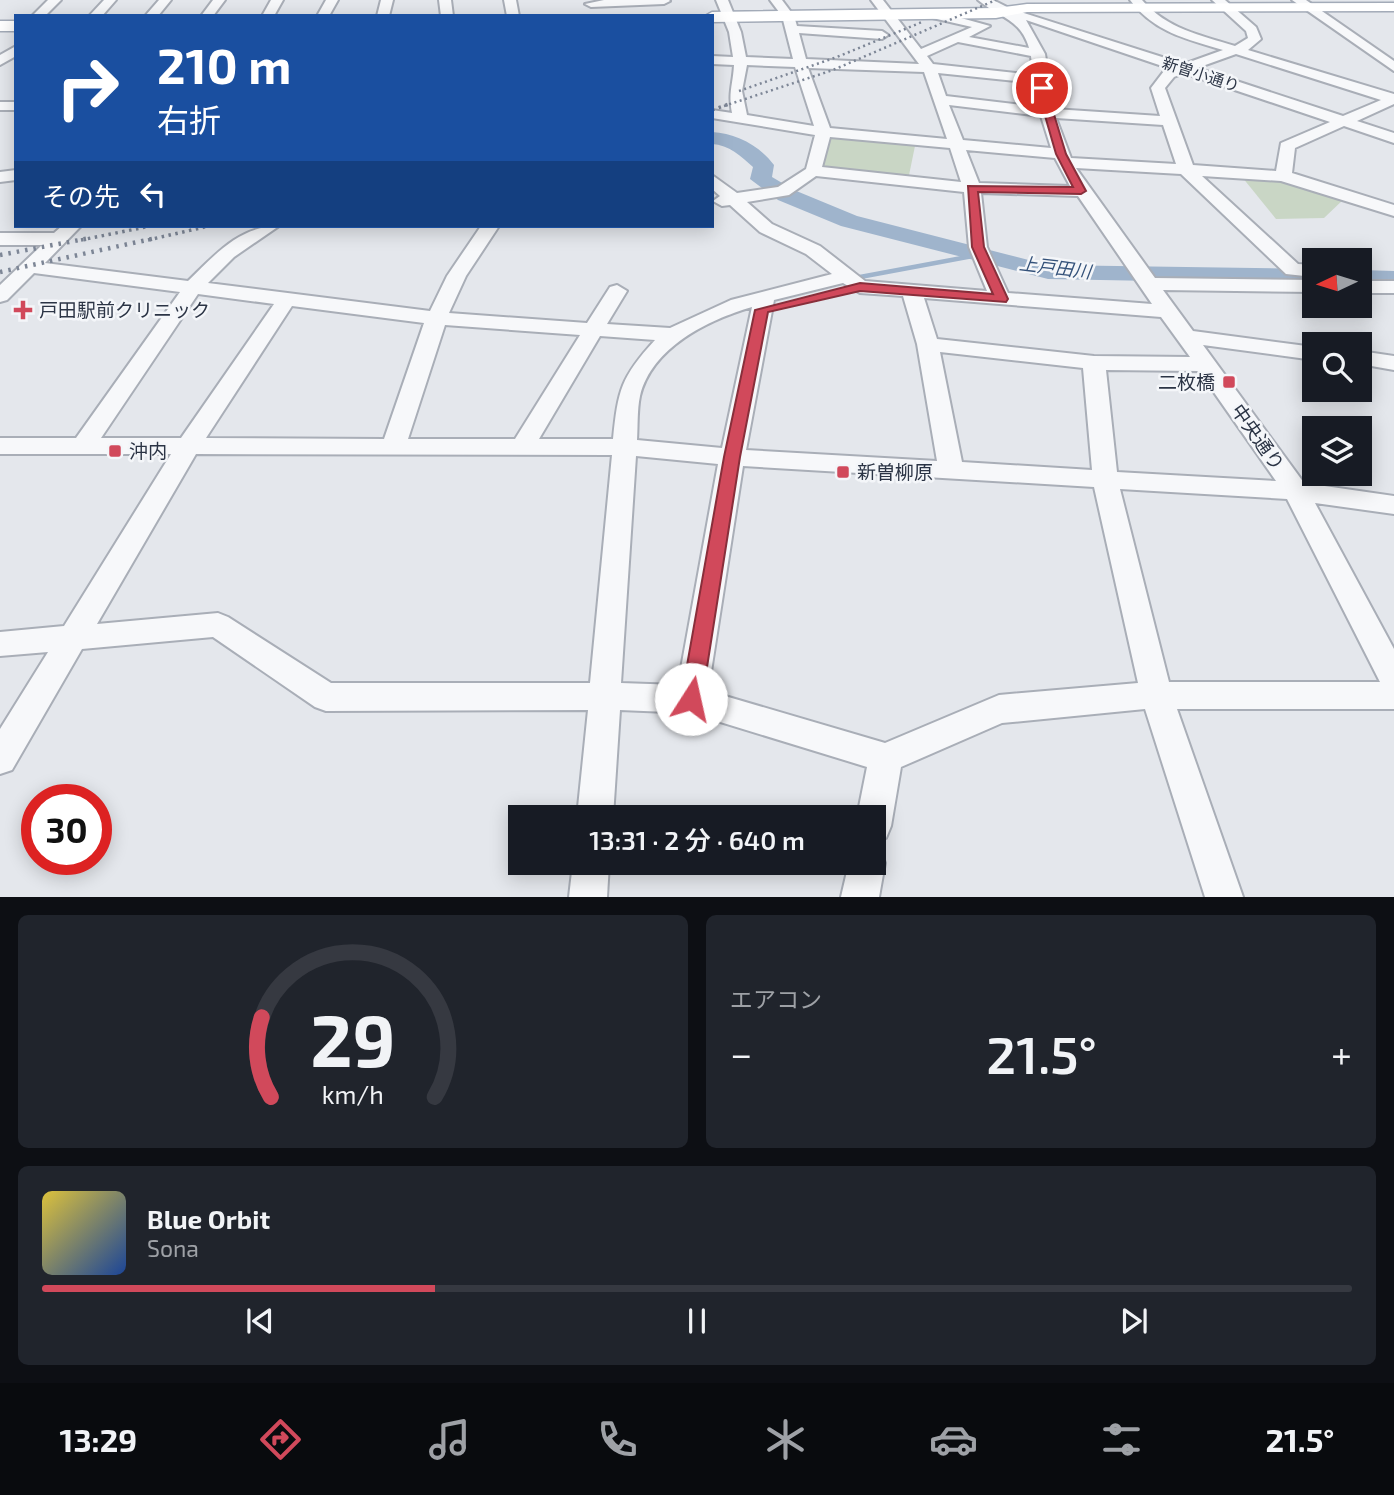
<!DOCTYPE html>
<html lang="ja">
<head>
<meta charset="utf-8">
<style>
  :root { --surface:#171b24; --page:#20242c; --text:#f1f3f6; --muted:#9ea1a6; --line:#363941; --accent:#d1495b }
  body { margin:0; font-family:"Exo 2","Noto Sans JP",sans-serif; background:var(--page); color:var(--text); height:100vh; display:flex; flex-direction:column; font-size:26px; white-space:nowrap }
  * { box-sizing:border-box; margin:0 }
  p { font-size:23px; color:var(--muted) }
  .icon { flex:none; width:38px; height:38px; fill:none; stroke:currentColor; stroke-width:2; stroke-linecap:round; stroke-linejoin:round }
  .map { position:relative; height:897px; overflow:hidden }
  .sheet { display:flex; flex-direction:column; gap:18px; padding:18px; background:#0d0f14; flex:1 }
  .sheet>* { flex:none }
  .hud { position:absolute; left:14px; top:14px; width:700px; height:214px; border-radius:0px; box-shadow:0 4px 18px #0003; background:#1a4fa0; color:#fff; overflow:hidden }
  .needle { width:46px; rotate:266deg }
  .controls { position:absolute; left:1302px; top:248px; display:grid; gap:14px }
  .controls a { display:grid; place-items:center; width:70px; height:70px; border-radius:0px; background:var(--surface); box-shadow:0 4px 18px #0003; font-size:35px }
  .speed { position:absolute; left:21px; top:784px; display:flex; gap:14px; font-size:35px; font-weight:700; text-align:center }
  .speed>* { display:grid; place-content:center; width:91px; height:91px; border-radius:50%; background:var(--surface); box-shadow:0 4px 18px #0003; line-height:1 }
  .speed .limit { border:10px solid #d22; background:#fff; color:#111 }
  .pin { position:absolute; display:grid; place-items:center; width:60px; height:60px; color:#fff; margin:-30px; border:4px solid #fff; border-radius:50%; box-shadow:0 2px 7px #0007 }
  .me { position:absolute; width:77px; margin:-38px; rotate:10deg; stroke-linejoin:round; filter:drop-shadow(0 0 5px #0008) }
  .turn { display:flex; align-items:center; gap:24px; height:147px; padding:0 28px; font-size:32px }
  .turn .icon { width:91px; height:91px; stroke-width:2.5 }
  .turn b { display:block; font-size:49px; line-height:60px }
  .then { display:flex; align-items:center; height:66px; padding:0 28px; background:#0003; gap:14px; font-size:26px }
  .big { font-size:52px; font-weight:600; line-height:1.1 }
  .sheet .widget { flex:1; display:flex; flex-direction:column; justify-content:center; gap:10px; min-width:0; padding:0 24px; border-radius:10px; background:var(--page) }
  .sheet .dial { align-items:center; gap:0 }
  .dial svg { height:182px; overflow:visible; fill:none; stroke:var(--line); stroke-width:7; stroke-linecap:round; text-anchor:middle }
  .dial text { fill:var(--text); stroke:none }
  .song { display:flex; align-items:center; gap:21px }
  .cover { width:84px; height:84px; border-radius:10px; background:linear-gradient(135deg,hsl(50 70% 55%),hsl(220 70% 35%)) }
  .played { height:7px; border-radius:4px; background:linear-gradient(90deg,var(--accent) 30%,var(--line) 30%) }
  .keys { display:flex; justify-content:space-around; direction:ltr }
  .heat { display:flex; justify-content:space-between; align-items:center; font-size:38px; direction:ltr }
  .sheet .tiles { flex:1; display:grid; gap:18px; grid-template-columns:1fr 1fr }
  .widget:last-child { grid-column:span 2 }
  .trip { position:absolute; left:508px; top:805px; width:378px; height:70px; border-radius:0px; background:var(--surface); box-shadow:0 4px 18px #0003; font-weight:600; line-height:70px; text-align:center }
  .tabs { display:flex; height:112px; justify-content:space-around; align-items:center; background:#090b0e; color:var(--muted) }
  .tabs .icon { width:49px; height:49px }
  .tabs .active { color:var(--accent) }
  .tabs b { font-size:32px; color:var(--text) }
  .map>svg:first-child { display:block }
  .green { fill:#c9d6c5 }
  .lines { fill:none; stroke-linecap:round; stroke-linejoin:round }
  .stream-far1 { stroke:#9fb4cc; stroke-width:3.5 }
  .stream { stroke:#9fb4cc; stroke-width:4.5 }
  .river { fill:#9fb4cc; fill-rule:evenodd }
  .minor-casing { stroke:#a9aeb7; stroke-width:4 }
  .major-casing { stroke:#a3abb8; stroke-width:3 }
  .minor { fill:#f7f8fa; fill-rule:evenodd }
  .major { fill:#fff; fill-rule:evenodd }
  .rail-far2 { stroke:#7d8696; stroke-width:2.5; stroke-dasharray:2 3.5; stroke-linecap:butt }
  .rail-far1 { stroke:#7d8696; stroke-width:3.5; stroke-dasharray:2.5 4.5; stroke-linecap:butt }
  .rail { stroke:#7d8696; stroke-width:4.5; stroke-dasharray:2.5 6; stroke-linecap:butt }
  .route { fill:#d1495b; stroke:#882f3b; stroke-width:2 }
  .poi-dot { fill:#d1495b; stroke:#f4f6f9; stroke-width:2.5 }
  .labels { text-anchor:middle; stroke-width:5; stroke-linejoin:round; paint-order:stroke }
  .far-street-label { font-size:16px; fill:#2b3445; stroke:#f4f6f9 }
  .far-water-label { font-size:18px; font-style:italic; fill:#34527a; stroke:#f4f6f9 }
  .poi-label { font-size:19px; fill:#2b3445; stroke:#f4f6f9; text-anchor:start }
  .street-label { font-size:19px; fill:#2b3445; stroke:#f4f6f9 }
</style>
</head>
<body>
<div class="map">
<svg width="1394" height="897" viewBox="0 0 1394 897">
  <rect width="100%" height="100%" fill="#e4e7ec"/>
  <g class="green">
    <path d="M827 136 915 146 908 180 818 168Z"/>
    <path d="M1242 177 1282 179 1345 198 1324 218 1276 219Z"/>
  </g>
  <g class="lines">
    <path class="stream-far1" d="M712 135 723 138"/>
    <path class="stream" d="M860 277 978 255"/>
    <g class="river">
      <path d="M712 132C736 133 760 146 774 165L772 177 794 190 857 216 1048 265 1314 269V284L1048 279 841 226 778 200 750 179 753 167C741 156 729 145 712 144Z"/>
      <path d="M1360 270 1394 271V287L1360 285Z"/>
    </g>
    <defs>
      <g id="minor">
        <path d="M48 0H61L45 16H32Z"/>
        <path d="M104 0H116L102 16H89Z"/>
        <path d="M159 0H171L158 16H145Z"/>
        <path d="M213 0H225L213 16H201Z"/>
        <path d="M271 0H283L274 16H262Z"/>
        <path d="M326 0H338L329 16H317Z"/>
        <path d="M381 0H393L389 16H377Z"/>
        <path d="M439 0H451L453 16H441Z"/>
        <path d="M504 0H516L519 16H507Z"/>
        <path d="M604 0H669L670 1 664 4 591 7 585 4Z"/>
        <path d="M716 0H728L741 32 746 57 793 59 782 16 770 0H782L794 16 797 26 882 31 888 35 882 39 799 33 806 59 919 64 871 0H883L921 49 972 27 928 17V11L932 10 990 26 969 37 1029 48C1021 19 998 17 978 0H993L1011 9 1184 64 1223 50C1186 39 1154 32 1130 0H1142C1167 29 1200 35 1235 46L1248 38 1246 31 1212 0H1225L1256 27 1261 39 1248 50 1394 94V104L1357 121 1394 133V143L1344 126 1295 148 1292 173 1394 205V216L1281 181 1202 176 1298 264 1314 265V277L1286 274 1181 174 1076 168 1155 278 1314 280V292L1163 290 1193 331 1314 347V360L1203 345 1304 483 1394 496V514L1315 503 1394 649V709H1177L1243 897H1205L1145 709 1002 723 901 767 891 826 886 838 873 843V817H857L867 767 691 713 620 710 613 817H577L588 710 326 711 315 707 213 637 82 649 12 770 0 774V729L48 652 0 656V632L64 626 171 454H0V438H76L180 292 34 273 7 300 0 302V285L42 245H0V233H54L62 226H81L45 263 188 281C215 255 239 226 279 226L234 257 208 283 430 311 447 276 481 226H499L466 276 449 313 587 323 610 287 617 285 627 291 607 324 670 328 731 300 832 274 806 254 760 232 730 205 722 206 713 201 720 196 712 189V175L737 193 778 187 806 169 815 135 712 118V110L732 113C728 93 733 84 734 65L712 64V56L733 57 729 32ZM1026 20 1171 69 1164 71 1151 88 1160 116 1054 109 1045 54ZM958 42 1031 56 1033 75 933 64 927 56ZM1236 54 1381 100 1343 116 1197 68ZM747 65 795 67 814 126 747 115 742 91ZM808 68 924 72 947 139 830 128ZM938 73 1034 83 1039 107 946 96ZM1184 73 1330 122 1281 143 1276 171 1193 165 1165 88 1174 77ZM949 105 1041 116 1051 148 963 140ZM1056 118 1163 125 1176 164 1071 158ZM830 137 950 148 961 182 822 167ZM966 150 1055 158 1070 186 979 183ZM816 176 964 192 969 247 987 291 865 281 820 246 772 224 747 202 789 195ZM981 193 1078 196 1152 304 1008 293 987 247ZM843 283 860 293 903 296 917 344 937 461 746 450 774 300ZM198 294 274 304 181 438H101ZM924 298 1161 317 1190 357 1094 356 937 339ZM292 306 424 323 384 439 206 438ZM752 307 722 448 637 440C638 426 637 410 640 396 652 347 708 320 752 307ZM445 325 580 335 515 439H408ZM600 336 655 340C621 377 618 390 613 439H539ZM940 352 1083 368 1092 470 962 462ZM1106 370 1199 371 1276 481 1117 472ZM196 454 612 455 590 683H331L228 617 218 613 97 624ZM636 456 718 464 678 685 621 683ZM743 466 1094 487 1138 683 999 695 885 743 708 691ZM1120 489 1287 499 1380 682H1169Z"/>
        <path d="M1292 0H1306L1394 61V71Z"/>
        <path d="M16 46V56L0 65V55Z"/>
        <rect x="0" y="102" width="16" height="8"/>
        <path d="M16 170V180L0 182V172Z"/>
        <rect x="1360" y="281" width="34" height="12"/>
        <path d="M1360 351 1394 356V370L1360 364Z"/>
        <path d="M873 848 880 850 885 863 879 897H841L849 863H873Z"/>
        <path d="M573 863H609L607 897H569Z"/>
      </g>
      <g id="major">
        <path d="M1394 3V11L1027 12 996 18 712 22V16H705L712 12 996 8 1027 4Z"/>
        <rect x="0" y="21" width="16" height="10"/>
      </g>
    </defs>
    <use href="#minor" class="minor-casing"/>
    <use href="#major" class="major-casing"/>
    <use href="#minor" class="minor"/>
    <use href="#major" class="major"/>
    <g class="rail-far2">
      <path d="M739 91 837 57 922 22"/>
      <path d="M724 106 833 70 996 0"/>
    </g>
    <g class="rail-far1">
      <path d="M712 110 729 104"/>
      <path d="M81 240 151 226"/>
      <path d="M148 240 209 226"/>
    </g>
    <g class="rail">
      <path d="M0 255 90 238"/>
      <path d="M0 272 156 238"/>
    </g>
  </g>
  <path class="route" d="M1042 85 1046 88 1066 154 1086 191 1081 194 978 192 984 247 1008 299 1006 302 860 291 768 312 740 457 702 699 699 705 691 708 684 705 681 699 724 457 755 310 860 283 993 294 972 247 968 186 1073 187 1056 154 1037 88Z"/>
  <g class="poi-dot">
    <path d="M19.5 299.5h7v7h7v7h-7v7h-7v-7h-7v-7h7z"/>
    <rect x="1222" y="375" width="14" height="14" rx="3.5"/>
    <rect x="108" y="444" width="14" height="14" rx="3.5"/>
    <rect x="836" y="465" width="14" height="14" rx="3.5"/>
  </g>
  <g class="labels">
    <g class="far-street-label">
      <text transform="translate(1201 74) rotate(18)" y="6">新曽小通り</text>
    </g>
    <g class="far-water-label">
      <text transform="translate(1055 268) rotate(7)" y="6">上戸田川</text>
    </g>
    <g class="poi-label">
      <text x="39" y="317">戸田駅前クリニック</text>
      <text x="1215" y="389" text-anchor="end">二枚橋</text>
      <text x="129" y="458">沖内</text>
      <text x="857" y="479">新曽柳原</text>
    </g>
    <g class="street-label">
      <text transform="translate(1258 437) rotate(55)" y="7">中央通り</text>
    </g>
  </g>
</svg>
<div class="controls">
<a><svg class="needle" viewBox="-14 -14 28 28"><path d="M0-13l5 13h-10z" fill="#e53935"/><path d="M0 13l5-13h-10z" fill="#9ea1a6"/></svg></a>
<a><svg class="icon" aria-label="search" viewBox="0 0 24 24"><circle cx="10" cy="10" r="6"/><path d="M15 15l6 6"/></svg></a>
<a><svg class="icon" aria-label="layers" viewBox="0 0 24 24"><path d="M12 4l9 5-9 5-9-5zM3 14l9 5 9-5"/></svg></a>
</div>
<div class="speed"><div class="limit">30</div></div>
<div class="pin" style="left:1042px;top:88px;background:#d93025"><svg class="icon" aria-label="arrive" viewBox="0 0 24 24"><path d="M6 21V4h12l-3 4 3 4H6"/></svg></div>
<svg class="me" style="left:691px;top:699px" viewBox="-20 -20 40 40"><circle r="19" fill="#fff"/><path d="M0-13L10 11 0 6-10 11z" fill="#d1495b"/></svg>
<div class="trip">13:31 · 2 分 · 640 m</div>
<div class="hud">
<div class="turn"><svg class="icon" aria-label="right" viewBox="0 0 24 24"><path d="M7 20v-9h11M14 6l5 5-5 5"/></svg><div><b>210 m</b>右折</div></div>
<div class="then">その先<svg class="icon" aria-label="left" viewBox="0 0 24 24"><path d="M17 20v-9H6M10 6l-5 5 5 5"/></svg></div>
</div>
</div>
<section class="sheet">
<div class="tiles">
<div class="widget dial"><svg viewBox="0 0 100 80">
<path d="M14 69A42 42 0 1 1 86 69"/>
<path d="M14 69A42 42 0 0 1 10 34" stroke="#d1495b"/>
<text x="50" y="56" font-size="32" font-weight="700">29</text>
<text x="50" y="72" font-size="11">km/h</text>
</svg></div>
<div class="widget"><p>エアコン</p>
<div class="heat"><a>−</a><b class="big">21.5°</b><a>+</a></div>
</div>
<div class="widget">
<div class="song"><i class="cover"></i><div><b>Blue Orbit</b><p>Sona</p></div></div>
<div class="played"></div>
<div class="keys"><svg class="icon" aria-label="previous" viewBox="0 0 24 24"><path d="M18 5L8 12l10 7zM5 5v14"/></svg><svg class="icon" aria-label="pause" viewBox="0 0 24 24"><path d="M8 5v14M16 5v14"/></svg><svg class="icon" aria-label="next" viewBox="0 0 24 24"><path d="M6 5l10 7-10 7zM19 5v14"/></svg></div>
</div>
</div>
</section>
<nav class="tabs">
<b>13:29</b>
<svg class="icon active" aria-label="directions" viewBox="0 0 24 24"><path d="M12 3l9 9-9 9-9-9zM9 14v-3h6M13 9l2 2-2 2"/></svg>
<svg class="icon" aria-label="music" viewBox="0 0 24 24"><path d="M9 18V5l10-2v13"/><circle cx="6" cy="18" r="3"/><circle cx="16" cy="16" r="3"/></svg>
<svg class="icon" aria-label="phone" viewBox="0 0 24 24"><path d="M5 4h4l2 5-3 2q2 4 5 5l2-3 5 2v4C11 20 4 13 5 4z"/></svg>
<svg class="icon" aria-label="climate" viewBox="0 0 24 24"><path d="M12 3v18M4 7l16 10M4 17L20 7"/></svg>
<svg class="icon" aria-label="car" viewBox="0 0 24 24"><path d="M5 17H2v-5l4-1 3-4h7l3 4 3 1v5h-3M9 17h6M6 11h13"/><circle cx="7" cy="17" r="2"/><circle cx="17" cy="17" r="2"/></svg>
<svg class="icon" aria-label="filters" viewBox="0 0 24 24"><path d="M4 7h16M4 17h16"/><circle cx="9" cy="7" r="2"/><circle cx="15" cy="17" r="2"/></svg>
<b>21.5°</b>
</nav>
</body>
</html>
